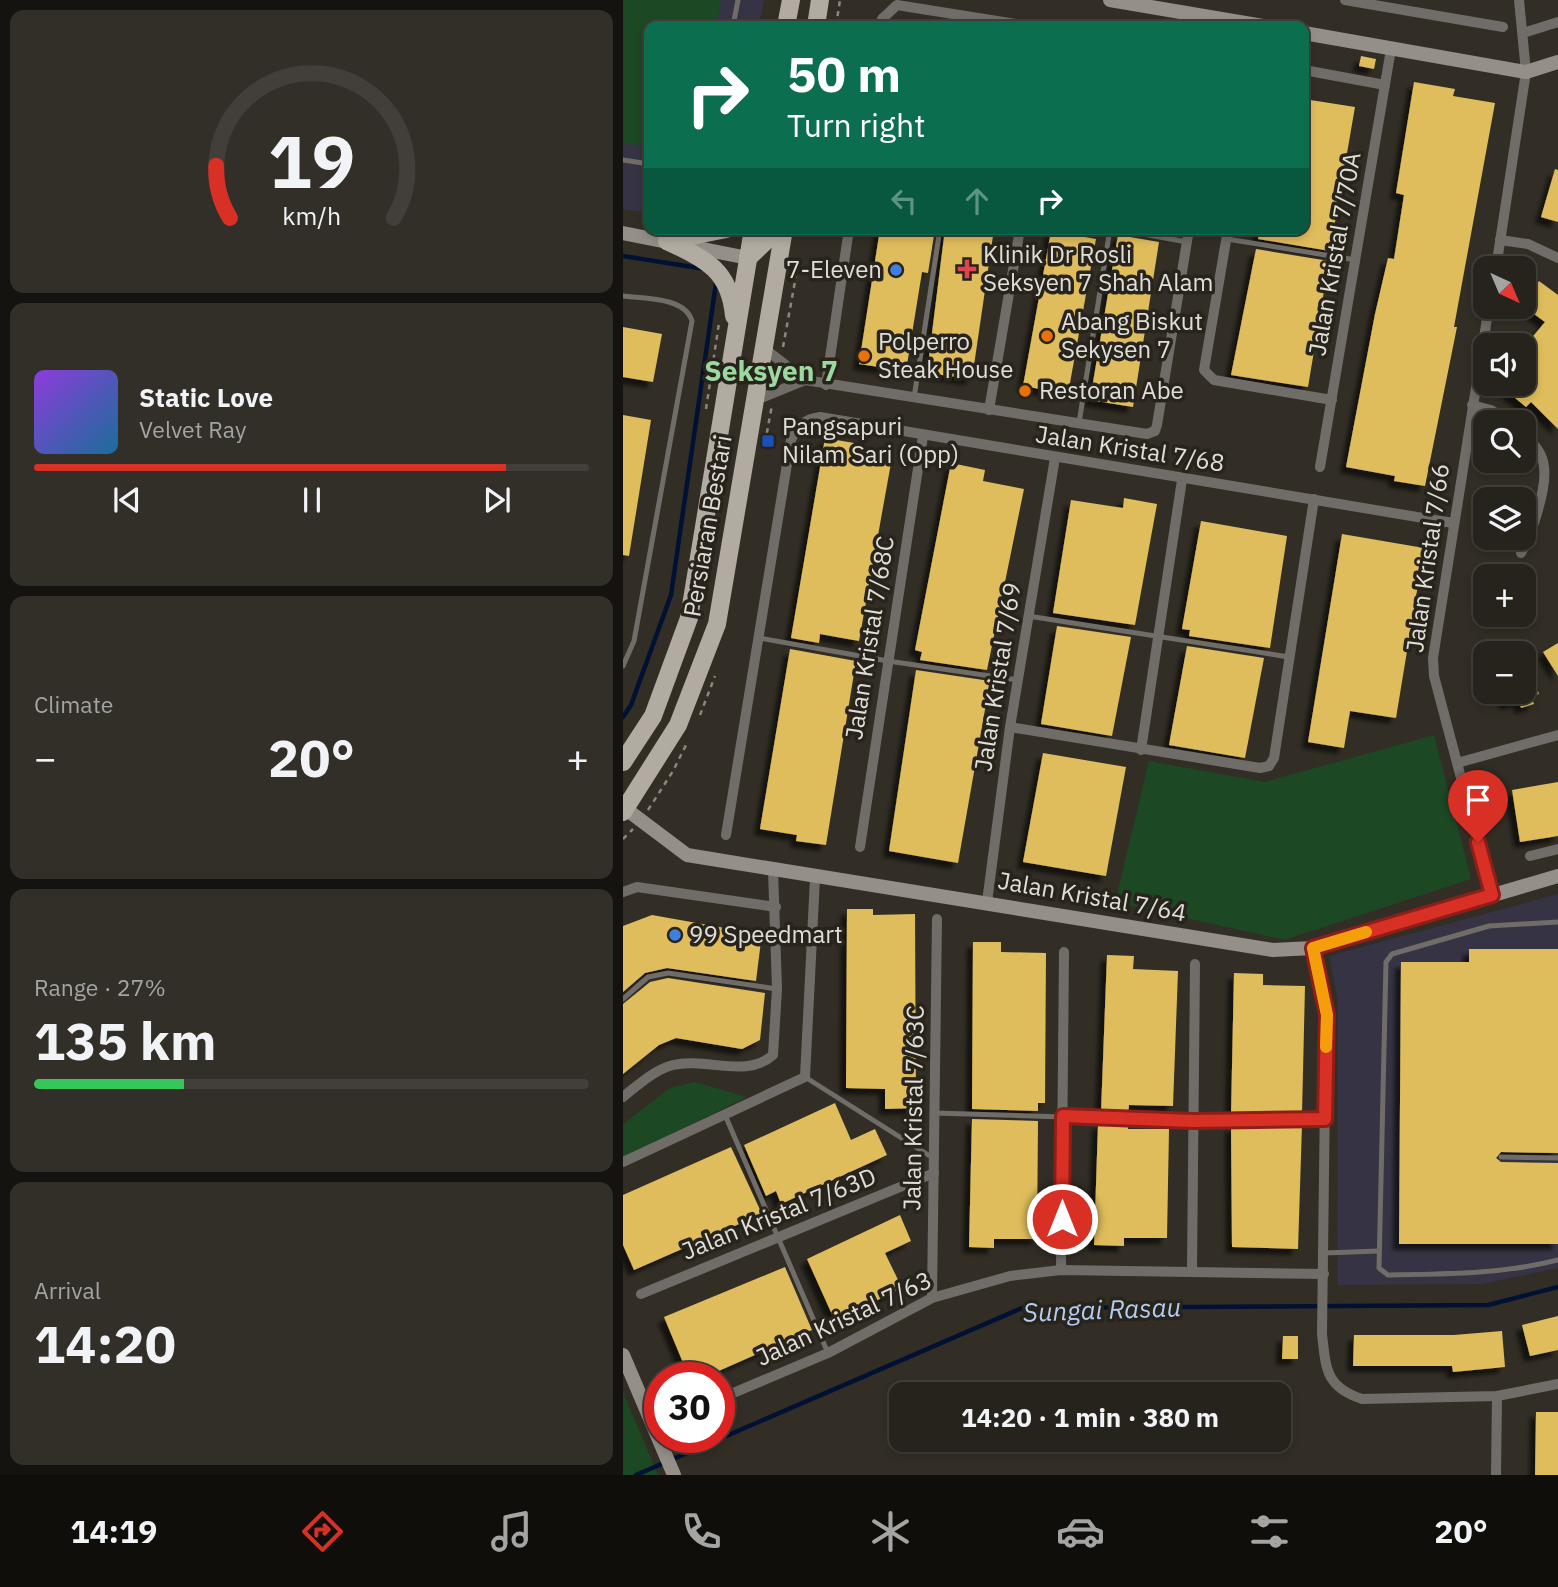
<!DOCTYPE html>
<html lang="en">
<head>
<meta charset="utf-8">
<style>
  :root { --surface:#26221c; --page:#322f29; --text:#f1f3f6; --muted:#a4a4a3; --line:#423f3b; --accent:#d93025 }
  body { margin:0; font-family:"IBM Plex Sans",sans-serif; background:var(--page); color:var(--text); height:100vh; display:flex; flex-direction:column; font-size:26px; white-space:nowrap }
  * { box-sizing:border-box; margin:0 }
  p { font-size:23px; color:var(--muted) }
  .icon { flex:none; width:38px; height:38px; fill:none; stroke:currentColor; stroke-width:2; stroke-linecap:round; stroke-linejoin:round }
  .map { position:relative; flex:1; overflow:hidden }
  .sheet { display:flex; flex-direction:column; gap:10px; padding:10px; background:#15130f; width:623px }
  .sheet>* { flex:none }
  .top-card { position:absolute; left:21px; top:21px; width:665px; height:214px; border-radius:14px; box-shadow:0 4px 10px #0003,0 0 0 2px var(--line); background:#0b6e4f; color:#fff; overflow:hidden }
  .needle { width:46px; rotate:136deg }
  .controls { position:absolute; left:850px; top:256px; display:grid; gap:14px }
  .controls a { display:grid; place-items:center; width:63px; height:63px; border-radius:14px; background:var(--surface); box-shadow:0 4px 10px #0003,0 0 0 2px var(--line); font-size:35px }
  .speed { position:absolute; left:21px; top:1362px; display:flex; gap:14px; font-size:35px; font-weight:700; text-align:center }
  .speed>* { display:grid; place-content:center; width:91px; height:91px; border-radius:50%; background:var(--surface); box-shadow:0 4px 10px #0003,0 0 0 2px var(--line); line-height:1 }
  .speed .limit { border:10px solid #d22; background:#fff; color:#111 }
  .pin { position:absolute; display:grid; place-items:center; width:60px; height:60px; color:#fff; margin:-72px -30px; border-radius:50% 50% 50% 0; rotate:-45deg; box-shadow:0 0 7px #0007 }
  .pin .icon { rotate:45deg }
  .me { position:absolute; width:77px; margin:-38px; rotate:0deg; stroke-linejoin:round; filter:drop-shadow(0 0 5px #0008) }
  .turn { display:flex; align-items:center; gap:24px; height:147px; padding:0 28px; font-size:32px }
  .turn .icon { width:91px; height:91px; stroke-width:2.5 }
  .turn b { display:block; font-size:49px; line-height:60px }
  .lanes { display:flex; align-items:center; height:66px; padding:0 28px; background:#0003; justify-content:center; gap:35px; direction:ltr }
  .lanes .off { opacity:.35 }
  .big { font-size:52px; font-weight:700; line-height:1.1 }
  .sheet .tile { flex:1; display:flex; flex-direction:column; justify-content:center; gap:10px; min-width:0; padding:0 24px; border-radius:14px; background:var(--page) }
  .sheet .dial { align-items:center; gap:0 }
  .dial svg { height:182px; overflow:visible; fill:none; stroke:var(--line); stroke-width:7; stroke-linecap:round; text-anchor:middle }
  .dial text { fill:var(--text); stroke:none }
  .song { display:flex; align-items:center; gap:21px }
  .cover { width:84px; height:84px; border-radius:10px; background:linear-gradient(135deg,hsl(270 70% 55%),hsl(200 70% 35%)) }
  .played { height:7px; border-radius:4px; background:linear-gradient(90deg,var(--accent) 85%,var(--line) 85%) }
  .keys { display:flex; justify-content:space-around; direction:ltr }
  .heat { display:flex; justify-content:space-between; align-items:center; font-size:38px; direction:ltr }
  .charge { height:10px; border-radius:5px; background:linear-gradient(90deg,#34c759 27%,var(--line) 0) }
  .trip { position:absolute; left:266px; top:1382px; width:402px; height:70px; border-radius:14px; background:var(--surface); box-shadow:0 4px 10px #0003,0 0 0 2px var(--line); font-weight:700; line-height:70px; text-align:center }
  .menu { display:flex; height:112px; justify-content:space-around; align-items:center; background:#0f0e0b; color:var(--muted) }
  .menu .icon { width:49px; height:49px }
  .menu .current { color:var(--accent) }
  .menu b { font-size:32px; color:var(--text) }
  main { display:flex; flex:1; min-height:0 }
  .map>svg:first-child { display:block }
  .education { fill:#363344 }
  .green { fill:#1c4824 }
  .lines { fill:none; stroke-linecap:round; stroke-linejoin:round }
  .stream { stroke:#013; stroke-width:4.5 }
  .building { fill:#e0bd5b; filter:url(#shadow) }
  .path { stroke:#8a877f; stroke-width:2.5; stroke-dasharray:5 5; stroke-linecap:butt }
  .lane { stroke:#706d69; stroke-width:5 }
  .street { stroke:#706d69; stroke-width:10 }
  .secondary { stroke:#949089; stroke-width:14 }
  .primary { stroke:#b1aba2; stroke-width:18 }
  .route-casing { stroke:#8d1f18; stroke-width:18 }
  .route { stroke:#d93025; stroke-width:12 }
  .slow { stroke:#f59e0b; stroke-width:12 }
  .health-dot { fill:#e0444e; stroke:#28241b; stroke-width:2.5 }
  .shop-dot { fill:#3f7fe0; stroke:#28241b; stroke-width:2.5 }
  .food-dot { fill:#e8710a; stroke:#28241b; stroke-width:2.5 }
  .transit-dot { fill:#1a4fb4; stroke:#28241b; stroke-width:2.5 }
  .labels { text-anchor:middle; stroke-width:7; stroke-linejoin:round; paint-order:stroke }
  .street-label { font-size:24px; fill:#e0ded8; stroke:#28241b }
  .poi-label { font-size:24px; fill:#e0ded8; stroke:#28241b; text-anchor:start }
  .water-label { font-size:26px; font-style:italic; fill:#b2ccf3; stroke:#28241b }
  .quarter-label { font-size:28px; font-weight:bold; fill:#9bd9a1; stroke:#28241b }
</style>
</head>
<body>
<main>
<section class="sheet">
<div class="tile dial"><svg viewBox="0 0 100 80">
<path d="M14 69A42 42 0 1 1 86 69"/>
<path d="M14 69A42 42 0 0 1 8 46" stroke="#d93025"/>
<text x="50" y="56" font-size="32" font-weight="700">19</text>
<text x="50" y="72" font-size="11">km/h</text>
</svg></div>
<div class="tile">
<div class="song"><i class="cover"></i><div><b>Static Love</b><p>Velvet Ray</p></div></div>
<div class="played"></div>
<div class="keys"><svg class="icon" aria-label="previous" viewBox="0 0 24 24"><path d="M18 5L8 12l10 7zM5 5v14"/></svg><svg class="icon" aria-label="pause" viewBox="0 0 24 24"><path d="M8 5v14M16 5v14"/></svg><svg class="icon" aria-label="next" viewBox="0 0 24 24"><path d="M6 5l10 7-10 7zM19 5v14"/></svg></div>
</div>
<div class="tile"><p>Climate</p>
<div class="heat"><a>−</a><b class="big">20°</b><a>+</a></div>
</div>
<div class="tile"><p>Range · 27%</p><b class="big">135 km</b><div class="charge"></div></div>
<div class="tile"><p>Arrival</p><b class="big">14:20</b></div>
</section>
<div class="map">
<svg width="935" height="1475" viewBox="0 0 935 1475">
  <defs>
    <filter id="shadow"><feDropShadow dx="-6" dy="6" stdDeviation="2" flood-color="#0009"/></filter>
  </defs>
  <rect width="100%" height="100%" fill="#322e25"/>
  <g class="education">
    <path d="M0 0H141L136 26H26V213L0 209Z"/>
    <path d="M935 894V1268L859 1284 715 1285V1002L706 956Z"/>
  </g>
  <g class="green">
    <path d="M0 0H98L93 26H26V147L0 143Z"/>
    <path d="M811 735 848 879 661 940 492 902 526 761 642 782Z"/>
    <path d="M72 1082 124 1097 0 1158V1124L47 1088Z"/>
    <path d="M0 1392 35 1475H0Z"/>
  </g>
  <g class="lines">
    <g class="stream">
      <path d="M0 256 82 269"/>
      <path d="M0 717 8 705 48 595 93 283"/>
      <path d="M13 1475 399 1308 865 1305 935 1287"/>
    </g>
  </g>
  <g class="building">
    <path d="M738 56 753 59 751 69 736 66Z"/>
    <path d="M791 82 832 89 830 96 872 103 831 327H834L802 486 771 481 772 476 723 467 752 314 765 258 771 259 781 195 773 193Z"/>
    <path d="M681 99 732 107 707 251 635 239 637 229H681L683 192H681Z"/>
    <path d="M932 169 935 170V222L918 217Z"/>
    <path d="M257 229H312L305 273 299 272 283 371 236 364Z"/>
    <path d="M322 229H371L349 379 304 373Z"/>
    <path d="M428 231 473 239 445 394 400 386Z"/>
    <path d="M495 235 536 242 510 407 467 400Z"/>
    <path d="M633 249 706 261 685 387 608 375Z"/>
    <path d="M916 281 935 295V429L908 402 903 407 874 383H901V347L922 322 900 306Z"/>
    <path d="M0 327 39 334 30 382 0 377Z"/>
    <path d="M0 415 28 420 6 556 0 555Z"/>
    <path d="M202 438 231 443 228 456 268 463 236 641 197 634 196 643 168 638Z"/>
    <path d="M328 463 362 470 360 481 401 489 364 670 297 660 299 652 292 650Z"/>
    <path d="M501 498 534 504 512 625 430 613 448 500 500 508Z"/>
    <path d="M578 521 664 536 647 648 566 636 567 630 559 629Z"/>
    <path d="M719 534 801 548 773 718 727 711 721 748 685 742Z"/>
    <path d="M434 626 508 637 489 736 418 724Z"/>
    <path d="M935 643V676L920 652Z"/>
    <path d="M564 646 641 658 622 758 546 745Z"/>
    <path d="M167 649 233 661 203 845 173 841 174 835 137 829Z"/>
    <path d="M293 670 367 681 335 863 266 851Z"/>
    <path d="M879 691H915L916 694 908 696 911 704 898 708 896 700 883 704Z"/>
    <path d="M420 753 503 767 483 876 400 862Z"/>
    <path d="M935 782V836L897 842 889 790Z"/>
    <path d="M224 909H250V915L292 914 293 1108 262 1109V1089L223 1088Z"/>
    <path d="M29 915 130 933 138 941 133 981 44 968 22 973 0 992V926Z"/>
    <path d="M350 942H378V952L423 953 422 1103H415V1111L349 1109Z"/>
    <path d="M846 949H935V1153L878 1152 873 1158 878 1162 935 1163V1244H776L778 962H846Z"/>
    <path d="M484 955 511 956 510 969 555 971 550 1106 506 1105 505 1114 478 1113Z"/>
    <path d="M611 973 640 974V985L682 986 679 1114 608 1115Z"/>
    <path d="M45 978 142 993 137 1040 119 1049 53 1038 36 1045 0 1074V1004L27 982Z"/>
    <path d="M212 1103 228 1140 252 1129 264 1155 158 1204 153 1191 143 1196 121 1145Z"/>
    <path d="M349 1119 415 1121 414 1239H371V1248L346 1247Z"/>
    <path d="M478 1123 505 1124V1129H546L544 1238H501V1246L471 1245 475 1125Z"/>
    <path d="M679 1125 675 1249 609 1247 608 1126Z"/>
    <path d="M108 1147 139 1214 11 1270 0 1245V1195Z"/>
    <path d="M277 1215 288 1241 262 1253 279 1288 212 1321 184 1259Z"/>
    <path d="M162 1267 189 1330 82 1377H66L41 1317Z"/>
    <path d="M935 1316V1350L907 1356 899 1325Z"/>
    <path d="M879 1331 882 1367 830 1372 829 1366H730L731 1335H831Z"/>
    <path d="M660 1336H675V1359H659Z"/>
    <path d="M913 1412H935V1475H912Z"/>
  </g>
  <g class="lines">
    <g class="path">
      <path d="M213 26 217 0"/>
      <path d="M160 347 173 276 172 261"/>
      <path d="M83 409 96 323"/>
      <path d="M142 443 149 405"/>
      <path d="M77 715 92 676"/>
      <path d="M25 810 50 771 64 743"/>
      <path d="M0 839 10 829"/>
    </g>
    <g class="lane">
      <path d="M110 26 115 0"/>
      <path d="M0 160 26 164"/>
      <path d="M493 229 564 242"/>
      <path d="M604 239 733 260"/>
      <path d="M0 296C22 299 62 297 69 321L11 641 0 666"/>
      <path d="M291 398 317 229"/>
      <path d="M456 423 487 229"/>
      <path d="M405 616 666 657"/>
      <path d="M136 638 265 661 395 680"/>
      <path d="M935 922 866 926 769 954 763 962 756 1268 765 1275C822 1274 880 1274 935 1260"/>
      <path d="M0 999 25 977 45 973 154 989"/>
      <path d="M182 1077 310 1158"/>
      <path d="M311 1113 570 1121 702 1119"/>
      <path d="M102 1115 205 1353"/>
      <path d="M878 1157 935 1158"/>
      <path d="M701 1253 756 1251"/>
    </g>
    <g class="street">
      <path d="M722 0 880 27"/>
      <path d="M258 26 259 19 274 5 405 26"/>
      <path d="M900 33 935 22"/>
      <path d="M681 70 762 85"/>
      <path d="M605 229 581 370 591 380 709 400"/>
      <path d="M877 240 905 244 935 258"/>
      <path d="M873 268 903 72 896 0"/>
      <path d="M866 306 810 658 811 676 869 895"/>
      <path d="M142 349 182 380 524 434 532 431 534 425 566 229"/>
      <path d="M203 385 226 229"/>
      <path d="M133 400 182 380"/>
      <path d="M849 405 868 410 888 422"/>
      <path d="M366 410 397 229"/>
      <path d="M697 467 768 49"/>
      <path d="M898 553C909 534 924 488 921 467 920 453 910 443 901 434"/>
      <path d="M387 727 637 768 646 766 651 758 691 499"/>
      <path d="M518 750 559 480"/>
      <path d="M834 763 935 735"/>
      <path d="M103 835 168 440C174 426 182 419 197 417L830 523"/>
      <path d="M237 847 300 436"/>
      <path d="M907 856 935 849"/>
      <path d="M0 892 14 887 153 907"/>
      <path d="M364 902 387 727 432 458"/>
      <path d="M690 948 703 1015 699 1334C703 1368 702 1387 739 1399L874 1396 935 1384"/>
      <path d="M0 1097C15 1085 31 1070 50 1065 83 1057 123 1079 150 1055L154 989 150 870"/>
      <path d="M0 1162 182 1077 192 878"/>
      <path d="M438 1270 441 952"/>
      <path d="M569 1270 572 964"/>
      <path d="M18 1294 311 1173"/>
      <path d="M309 1298 314 919"/>
      <path d="M96 1399 205 1353 309 1298 387 1276 438 1270 701 1274"/>
      <path d="M873 1475 874 1396"/>
    </g>
    <g class="secondary">
      <path d="M487 0 640 26"/>
      <path d="M681 33 903 72 935 62"/>
      <path d="M0 233 125 258"/>
      <path d="M3 809 64 855 650 950 690 948 935 876"/>
      <path d="M0 1355 51 1475"/>
    </g>
    <g class="primary">
      <path d="M163 26 168 0"/>
      <path d="M193 26 197 0"/>
      <path d="M44 241C82 259 107 270 111 316"/>
      <path d="M44 241 103 229"/>
      <path d="M125 258 146 238 148 229"/>
      <path d="M0 762 30 716 66 618 130 229"/>
      <path d="M0 812 55 725 94 624 161 229"/>
    </g>
  </g>
  <g class="lines">
    <defs>
      <path id="route" d="M439 1219 440 1116 570 1121 702 1119 704 1015 690 948 869 895 855 842"/>
    </defs>
    <use href="#route" class="route-casing"/>
    <use href="#route" class="route"/>
    <path class="slow" d="M703 1047 704 1015 690 948 743 932"/>
  </g>
  <path class="health-dot" d="M340.5 258.5h7v7h7v7h-7v7h-7v-7h-7v-7h7z"/>
  <g class="shop-dot">
    <circle cx="273" cy="270" r="7"/>
    <circle cx="52" cy="935" r="7"/>
  </g>
  <g class="food-dot">
    <circle cx="424" cy="336" r="7"/>
    <circle cx="241" cy="356" r="7"/>
    <circle cx="402" cy="391" r="7"/>
  </g>
  <rect class="transit-dot" x="138" y="434" width="14" height="14" rx="3.5"/>
  <g class="labels">
    <g class="street-label">
      <text transform="translate(712 254) rotate(-80)" y="8">Jalan Kristal 7/70A</text>
      <text transform="translate(507 449) rotate(9)" y="8">Jalan Kristal 7/68</text>
      <text transform="translate(85 526) rotate(-80)" y="8">Persiaran Bestari</text>
      <text transform="translate(805 558) rotate(-82)" y="8">Jalan Kristal 7/66</text>
      <text transform="translate(247 638) rotate(-81)" y="8">Jalan Kristal 7/68C</text>
      <text transform="translate(375 677) rotate(-81)" y="8">Jalan Kristal 7/69</text>
      <text transform="translate(469 897) rotate(10)" y="8">Jalan Kristal 7/64</text>
      <text transform="translate(291 1108) rotate(-89)" y="8">Jalan Kristal 7/63C</text>
      <text transform="translate(156 1214) rotate(-22)" y="8">Jalan Kristal 7/63D</text>
      <text transform="translate(221 1319) rotate(-25)" y="8">Jalan Kristal 7/63</text>
    </g>
    <g class="poi-label">
      <text x="360" y="263">Klinik Dr Rosli<tspan x="360" dy="28">Seksyen 7 Shah Alam</tspan></text>
      <text x="259" y="278" text-anchor="end">7-Eleven</text>
      <text x="438" y="330">Abang Biskut<tspan x="438" dy="28">Sekysen 7</tspan></text>
      <text x="255" y="350">Polperro<tspan x="255" dy="28">Steak House</tspan></text>
      <text x="416" y="399">Restoran Abe</text>
      <text x="159" y="435">Pangsapuri<tspan x="159" dy="28">Nilam Sari (Opp)</tspan></text>
      <text x="66" y="943">99 Speedmart</text>
    </g>
    <g class="water-label">
      <text transform="translate(479 1310) rotate(-2)" y="9">Sungai Rasau</text>
    </g>
    <g class="quarter-label">
      <text x="148" y="381">Seksyen 7</text>
    </g>
  </g>
</svg>
<div class="controls">
<a><svg class="needle" viewBox="-14 -14 28 28"><path d="M0-13l5 13h-10z" fill="#e53935"/><path d="M0 13l5-13h-10z" fill="#a4a4a3"/></svg></a>
<a><svg class="icon" aria-label="sound" viewBox="0 0 24 24"><path d="M4 9h4l5-4v14l-5-4H4zM17 9q2 3 0 6"/></svg></a>
<a><svg class="icon" aria-label="search" viewBox="0 0 24 24"><circle cx="10" cy="10" r="6"/><path d="M15 15l6 6"/></svg></a>
<a><svg class="icon" aria-label="layers" viewBox="0 0 24 24"><path d="M12 4l9 5-9 5-9-5zM3 14l9 5 9-5"/></svg></a>
<a>+</a>
<a>−</a>
</div>
<div class="speed"><div class="limit">30</div></div>
<div class="pin" style="left:855px;top:842px;background:#d93025"><svg class="icon" aria-label="arrive" viewBox="0 0 24 24"><path d="M6 21V4h12l-3 4 3 4H6"/></svg></div>
<svg class="me" style="left:439px;top:1219px" viewBox="-20 -20 40 40"><circle r="17" fill="#d93025" stroke="#fff" stroke-width="3"/><path d="M0-11L8 9 0 5-8 9z" fill="#fff"/></svg>
<div class="trip">14:20 · 1 min · 380 m</div>
<div class="top-card">
<div class="turn"><svg class="icon" aria-label="right" viewBox="0 0 24 24"><path d="M7 20v-9h11M14 6l5 5-5 5"/></svg><div><b>50 m</b>Turn right</div></div>
<div class="lanes"><svg class="icon off" aria-label="left" viewBox="0 0 24 24"><path d="M17 20v-9H6M10 6l-5 5 5 5"/></svg><svg class="icon off" aria-label="ahead" viewBox="0 0 24 24"><path d="M12 20V5M6 11l6-6 6 6"/></svg><svg class="icon" aria-label="right" viewBox="0 0 24 24"><path d="M7 20v-9h11M14 6l5 5-5 5"/></svg></div>
</div>
</div>
</main>
<nav class="menu">
<b>14:19</b>
<svg class="icon current" aria-label="directions" viewBox="0 0 24 24"><path d="M12 3l9 9-9 9-9-9zM9 14v-3h6M13 9l2 2-2 2"/></svg>
<svg class="icon" aria-label="music" viewBox="0 0 24 24"><path d="M9 18V5l10-2v13"/><circle cx="6" cy="18" r="3"/><circle cx="16" cy="16" r="3"/></svg>
<svg class="icon" aria-label="phone" viewBox="0 0 24 24"><path d="M5 4h4l2 5-3 2q2 4 5 5l2-3 5 2v4C11 20 4 13 5 4z"/></svg>
<svg class="icon" aria-label="climate" viewBox="0 0 24 24"><path d="M12 3v18M4 7l16 10M4 17L20 7"/></svg>
<svg class="icon" aria-label="car" viewBox="0 0 24 24"><path d="M5 17H2v-5l4-1 3-4h7l3 4 3 1v5h-3M9 17h6M6 11h13"/><circle cx="7" cy="17" r="2"/><circle cx="17" cy="17" r="2"/></svg>
<svg class="icon" aria-label="filters" viewBox="0 0 24 24"><path d="M4 7h16M4 17h16"/><circle cx="9" cy="7" r="2"/><circle cx="15" cy="17" r="2"/></svg>
<b>20°</b>
</nav>
</body>
</html>
